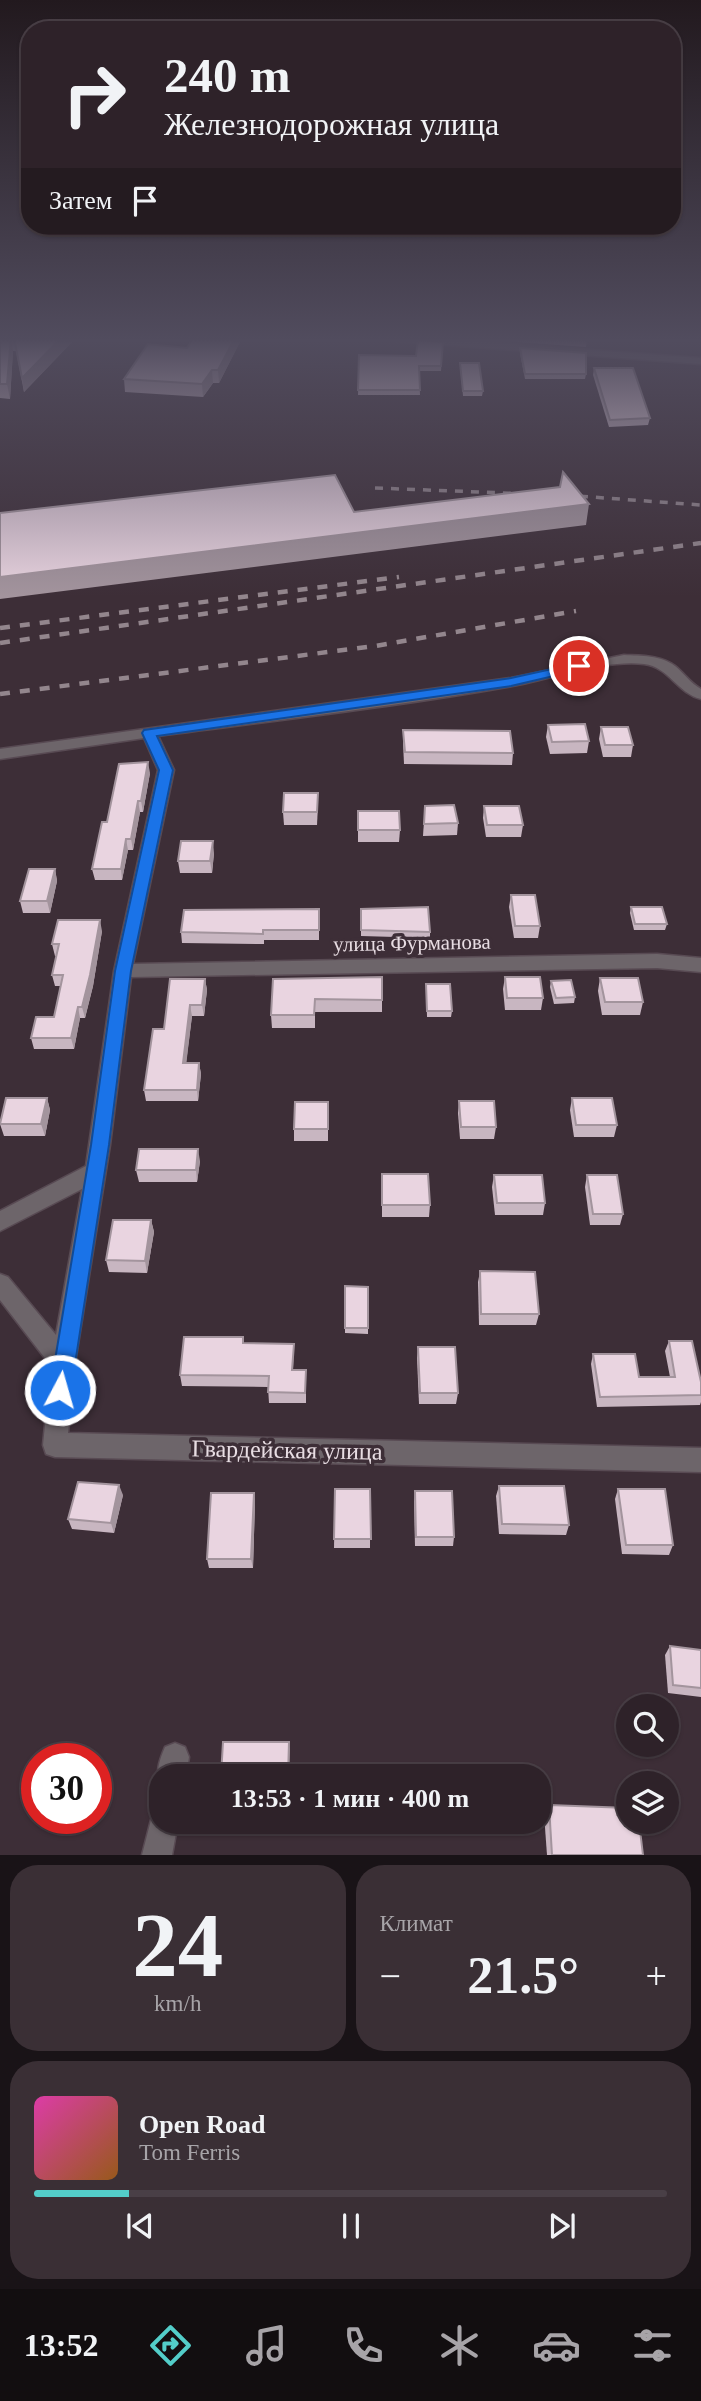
<!DOCTYPE html>
<html lang="ru">
<head>
<meta charset="utf-8">
<style>
  :root { --surface:#2e2229; --page:#3a2f35; --text:#f1f3f6; --muted:#a7a4a8; --line:#493f46; --accent:#53cdc9 }
  body { margin:0; font-family:Georgia,serif; background:var(--page); color:var(--text); height:100vh; display:flex; flex-direction:column; font-size:26px; white-space:nowrap }
  * { box-sizing:border-box; margin:0 }
  p { font-size:23px; color:var(--muted) }
  .icon { flex:none; width:38px; height:38px; fill:none; stroke:currentColor; stroke-width:2; stroke-linecap:round; stroke-linejoin:round }
  .map { position:relative; height:1855px; overflow:hidden }
  .drawer { display:flex; flex-direction:column; gap:10px; padding:10px; background:#191317; flex:1 }
  .drawer>* { flex:none }
  .banner { position:absolute; left:21px; top:21px; width:660px; height:214px; border-radius:28px; box-shadow:0 2px 5px #0004,0 0 0 2px var(--line); background:#2e2229; color:var(--text); overflow:hidden }
  .controls { position:absolute; left:616px; top:1694px; display:grid; gap:14px }
  .controls a { display:grid; place-items:center; width:63px; height:63px; border-radius:50%; background:var(--surface); box-shadow:0 2px 5px #0004,0 0 0 2px var(--line); font-size:35px }
  .speed { position:absolute; left:21px; top:1743px; display:flex; gap:14px; font-size:35px; font-weight:700; text-align:center }
  .speed>* { display:grid; place-content:center; width:91px; height:91px; border-radius:50%; background:var(--surface); box-shadow:0 2px 5px #0004,0 0 0 2px var(--line); line-height:1 }
  .speed .limit { border:10px solid #d22; background:#fff; color:#111 }
  .pin { position:absolute; display:grid; place-items:center; width:60px; height:60px; color:#fff; margin:-30px; border:4px solid #fff; border-radius:50%; box-shadow:0 2px 7px #0007 }
  .me { position:absolute; width:77px; margin:-38px; rotate:6deg; stroke-linejoin:round; filter:drop-shadow(0 0 5px #0008) }
  .turn { display:flex; align-items:center; gap:24px; height:147px; padding:0 28px; font-size:32px }
  .turn .icon { width:91px; height:91px; stroke-width:2.5 }
  .turn b { display:block; font-size:49px; line-height:60px }
  .then { display:flex; align-items:center; height:66px; padding:0 28px; background:#0003; gap:14px; font-size:26px }
  .big { font-size:52px; font-weight:800; line-height:1.1 }
  .drawer .card { flex:1; display:flex; flex-direction:column; justify-content:center; gap:10px; min-width:0; padding:0 24px; border-radius:28px; background:var(--page) }
  .drawer .dial { align-items:center; gap:0 }
  .dial b { font-size:91px; line-height:1 }
  .song { display:flex; align-items:center; gap:21px }
  .cover { width:84px; height:84px; border-radius:10px; background:linear-gradient(135deg,hsl(320 70% 55%),hsl(30 70% 35%)) }
  .played { height:7px; border-radius:4px; background:linear-gradient(90deg,var(--accent) 15%,var(--line) 15%) }
  .keys { display:flex; justify-content:space-around; direction:ltr }
  .heat { display:flex; justify-content:space-between; align-items:center; font-size:38px; direction:ltr }
  .drawer .tiles { flex:1; display:grid; gap:10px; grid-template-columns:1fr 1fr }
  .card:last-child { grid-column:span 2 }
  .trip { position:absolute; left:149px; top:1764px; width:402px; height:70px; border-radius:28px; background:var(--surface); box-shadow:0 2px 5px #0004,0 0 0 2px var(--line); font-weight:800; line-height:70px; text-align:center }
  .tabs { display:flex; height:112px; justify-content:space-around; align-items:center; background:#120e10; color:var(--muted) }
  .tabs .icon { width:49px; height:49px }
  .tabs .current { color:var(--accent) }
  .tabs b { font-size:32px; color:var(--text) }
  .map>svg:first-child { display:block }
  .lines { fill:none; stroke-linecap:round; stroke-linejoin:round }
  .minor-casing { stroke:#584a53; stroke-width:3 }
  .minor { fill:#6d656a; fill-rule:evenodd }
  .rail-far1 { stroke:#93868d; stroke-width:3.5; stroke-dasharray:8 8; stroke-linecap:butt }
  .rail { stroke:#93868d; stroke-width:4.5; stroke-dasharray:10 10; stroke-linecap:butt }
  .wall { fill:#c8b6c1 }
  .shaded-wall { fill:#a3949d }
  .building { fill:#e9d4e0; stroke:#a3949d; stroke-width:2 }
  .route { fill:#1a73e8; stroke:#114b97; stroke-width:2 }
  .labels { text-anchor:middle; stroke-width:7; stroke-linejoin:round; paint-order:stroke }
  .street-label { font-size:21px; fill:#e8dde3; stroke:#3d2e37 }
  .near-street-label { font-size:24px; fill:#e8dde3; stroke:#3d2e37 }
</style>
</head>
<body>
<div class="map">
<svg width="701" height="1855" viewBox="0 0 701 1855">
  <rect width="100%" height="100%" fill="#3d2e37"/>
  <g class="lines">
    <defs>
      <g id="minor">
        <path d="M389 338H427L701 358V364L394 341Z"/>
        <path d="M624 655C641 656 661 655 675 666 685 674 690 683 701 689V699C677 693 669 667 644 664 607 659 550 679 512 686 395 707 276 720 158 736L174 770 133 964 657 954 701 958V972L657 968 131 977 110 1145 75 1363 68 1433 701 1448V1472L55 1457 46 1454 43 1445 51 1366 0 1300V1274L8 1277 56 1335 82 1189 0 1231V1211L86 1166 114 971 158 770 144 738 0 759V749L511 678Z"/>
        <path d="M175 1743 185 1747 189 1757 186 1776H161V1786C155 1773 159 1761 165 1747Z"/>
        <path d="M161 1808V1822H178L172 1855H142L153 1812Z"/>
      </g>
    </defs>
    <use href="#minor" class="minor-casing"/>
    <use href="#minor" class="minor"/>
    <g class="rail-far1">
      <path d="M375 488 532 494"/>
      <path d="M564 495 701 505"/>
    </g>
    <g class="rail">
      <path d="M0 628 399 577"/>
      <path d="M0 643 701 543"/>
      <path d="M0 694 375 646 576 611"/>
    </g>
  </g>
  <g class="wall">
    <path d="M0 338H71L72 342 24 392 16 351H13L10 399 0 398Z"/>
    <path d="M193 338H242L219 383H213L203 397 125 392 124 379 187 348Z"/>
    <path d="M517 338H587L586 347 518 342Z"/>
    <path d="M443 342 441 371H419L420 395H358L359 355 416 356Z"/>
    <path d="M520 348 586 374 585 379H525L520 353Z"/>
    <path d="M460 363 483 391 482 396H463Z"/>
    <path d="M594 368 650 418 648 425 609 427 593 375Z"/>
    <path d="M548 725 589 741 587 753 550 754 546 737Z"/>
    <path d="M601 727 633 745 631 757H603L599 739Z"/>
    <path d="M403 730 513 753 512 765 404 764 403 742Z"/>
    <path d="M150 773 143 812H140L133 850H128L122 880H95L92 869 107 822Z"/>
    <path d="M318 805 317 825H284L283 812Z"/>
    <path d="M425 806 458 823 457 835 423 836Z"/>
    <path d="M484 806 523 825 521 837H486L483 818Z"/>
    <path d="M358 811 400 830 399 842H358Z"/>
    <path d="M214 853 212 873H180L178 861Z"/>
    <path d="M55 869 57 881 50 913H23L20 901Z"/>
    <path d="M511 895 540 926 538 938H514L509 907Z"/>
    <path d="M631 907 667 924 665 930H634L630 913Z"/>
    <path d="M319 909V940H264V944L182 943 181 932Z"/>
    <path d="M361 909 430 932V938L361 936Z"/>
    <path d="M102 931 93 986 85 1018H80L74 1049H34L31 1038 54 1017 61 986H55L52 975 56 956H55L52 944Z"/>
    <path d="M505 977 543 998 541 1010H505L503 989Z"/>
    <path d="M600 978 643 1002 640 1015H602L598 991Z"/>
    <path d="M205 979 207 990 204 1016H192L186 1063H199L201 1074 198 1101H146L144 1090 164 1029Z"/>
    <path d="M273 979 382 1000V1012H315V1028H272L271 1015Z"/>
    <path d="M551 981 575 997 574 1003 554 1004 550 987Z"/>
    <path d="M426 984 452 1011 451 1017H427Z"/>
    <path d="M47 1098 50 1110 45 1136H4L0 1124Z"/>
    <path d="M572 1098 617 1125 614 1137H574L570 1110Z"/>
    <path d="M459 1101 496 1127 494 1139H460L458 1113Z"/>
    <path d="M328 1102V1141H294V1129Z"/>
    <path d="M200 1161 197 1182H139L136 1170Z"/>
    <path d="M382 1174 430 1205 429 1217H382Z"/>
    <path d="M494 1175 545 1203 543 1215H495L492 1187Z"/>
    <path d="M587 1175 623 1214 620 1225H590L585 1187Z"/>
    <path d="M151 1220 154 1232 147 1273 109 1272 106 1260Z"/>
    <path d="M480 1271 539 1314 536 1325H479L478 1282Z"/>
    <path d="M345 1286 368 1287V1334L345 1333Z"/>
    <path d="M243 1337 244 1343 294 1344 293 1370H306V1403H269L268 1387 182 1386 180 1375Z"/>
    <path d="M669 1341 701 1382V1402L700 1405 597 1407 591 1364 593 1354 639 1377H670L665 1351Z"/>
    <path d="M418 1347 458 1393 456 1404H419L417 1358Z"/>
    <path d="M499 1486 569 1525 566 1535 499 1534 496 1496Z"/>
    <path d="M335 1489H370V1548H334Z"/>
    <path d="M618 1489 673 1545 669 1555 622 1554 615 1499Z"/>
    <path d="M415 1491 454 1537 453 1546H415L414 1501Z"/>
    <path d="M254 1493 255 1502 253 1568H209L207 1559Z"/>
    <path d="M123 1495 114 1533 72 1529 68 1519Z"/>
    <path d="M670 1646 701 1650V1697L668 1693 665 1655Z"/>
    <path d="M549 1805 643 1855H547L544 1814Z"/>
  </g>
  <g class="shaded-wall">
    <path d="M11 338 13 351 10 399 7 384Z"/>
    <path d="M61 338H71L72 342 24 392 22 378Z"/>
    <path d="M235 338H242L219 383 218 370Z"/>
    <path d="M212 370 213 383 203 397 202 384Z"/>
    <path d="M589 504 586 525 0 599V577Z"/>
    <path d="M148 762 150 773 143 812 141 801Z"/>
    <path d="M138 801 140 812 133 850 131 839Z"/>
    <path d="M126 839 128 850 122 880 121 869Z"/>
    <path d="M213 841 214 853 212 873 210 861Z"/>
    <path d="M55 869 57 881 50 913 47 901Z"/>
    <path d="M100 920 102 931 93 986 85 1018 82 1007Z"/>
    <path d="M205 979 207 990 204 1016 202 1005Z"/>
    <path d="M190 1005 192 1016 185 1074 183 1063Z"/>
    <path d="M78 1007 80 1018 74 1049 71 1038Z"/>
    <path d="M199 1063 201 1074 198 1101 197 1090Z"/>
    <path d="M47 1098 50 1110 45 1136 41 1124Z"/>
    <path d="M198 1149 200 1161 197 1182 196 1170Z"/>
    <path d="M151 1220 154 1232 147 1273 145 1261Z"/>
    <path d="M119 1485 123 1495 114 1533 111 1523Z"/>
    <path d="M254 1493 255 1502 253 1568 251 1559Z"/>
    <path d="M289 1742 290 1749 289 1776H288Z"/>
  </g>
  <g class="building">
    <path d="M0 338H11L7 384H0Z"/>
    <path d="M14 338H61L22 378Z"/>
    <path d="M193 338H235L218 370H212L202 384 124 379 148 344 187 348Z"/>
    <path d="M418 340 443 342 441 366H419L420 390H358L359 355 416 356Z"/>
    <path d="M520 348 586 353V374H525Z"/>
    <path d="M460 363H479L483 391H463Z"/>
    <path d="M594 368H633L650 418 610 420Z"/>
    <path d="M563 472 589 504 0 577V513L335 475 354 512 560 487Z"/>
    <path d="M585 724 589 741 552 742 548 725Z"/>
    <path d="M601 727H628L633 745H605Z"/>
    <path d="M403 730 510 731 513 753 405 752Z"/>
    <path d="M148 762 141 801H138L131 839H126L121 869H92L102 822H107L119 764Z"/>
    <path d="M284 793H318L317 812H283Z"/>
    <path d="M454 805 458 823 424 824 425 806Z"/>
    <path d="M484 806H519L523 825H487Z"/>
    <path d="M358 811H399L400 830H358Z"/>
    <path d="M181 841H213L210 861H178Z"/>
    <path d="M29 869H55L47 901H20Z"/>
    <path d="M511 895H535L540 926H515Z"/>
    <path d="M428 907 430 932 361 930V909Z"/>
    <path d="M631 907H662L667 924H635Z"/>
    <path d="M319 909V930H263V934L181 932 184 910Z"/>
    <path d="M58 920H100L90 975 82 1007H78L71 1038H31L36 1017H54L63 975H52L59 944H52Z"/>
    <path d="M382 977V1000L315 999 314 1015H271L273 979Z"/>
    <path d="M505 977H540L543 998H507Z"/>
    <path d="M600 978H638L643 1002H605Z"/>
    <path d="M170 979H205L202 1005H190L183 1063H199L197 1090H144L153 1029H164Z"/>
    <path d="M571 980 575 997 556 998 551 981Z"/>
    <path d="M426 984H450L452 1011H427Z"/>
    <path d="M6 1098H47L41 1124H0Z"/>
    <path d="M572 1098H612L617 1125H576Z"/>
    <path d="M459 1101H494L496 1127H461Z"/>
    <path d="M295 1102H328V1129H294Z"/>
    <path d="M139 1149H198L196 1170H136Z"/>
    <path d="M382 1174H428L430 1205H382Z"/>
    <path d="M494 1175H542L545 1203H497Z"/>
    <path d="M587 1175H617L623 1214H593Z"/>
    <path d="M113 1220H151L145 1261 106 1260Z"/>
    <path d="M480 1271 535 1272 539 1314H481Z"/>
    <path d="M345 1286 368 1287V1328H345Z"/>
    <path d="M184 1337H243V1343L294 1344 292 1370H306L305 1393 268 1392 269 1376 180 1375Z"/>
    <path d="M669 1341H692L701 1382V1395L600 1397 593 1354H635L639 1377H675Z"/>
    <path d="M418 1347H455L458 1393H420Z"/>
    <path d="M78 1482 119 1485 111 1523 68 1519Z"/>
    <path d="M499 1486H564L569 1525 502 1524Z"/>
    <path d="M335 1489H370L371 1539H334Z"/>
    <path d="M618 1489H665L673 1545H626Z"/>
    <path d="M415 1491H452L454 1537H416Z"/>
    <path d="M211 1493H254L251 1559H207Z"/>
    <path d="M670 1646 701 1650V1688L673 1685Z"/>
    <path d="M223 1742H289L288 1776H221Z"/>
    <path d="M549 1805 628 1808V1822H639L643 1855H552Z"/>
  </g>
  <linearGradient id="sky" x2="0" y2="1"><stop stop-color="#22191e"/><stop offset="0.57" stop-color="#514c5e"/><stop offset="1" stop-color="#514c5e" stop-opacity="0"/></linearGradient>
  <rect width="701" height="597" fill="url(#sky)"/>
  <path class="route" d="M579 663 584 664V669L511 686 157 736 173 770 131 971 109 1145 71 1390 68 1397 60 1400 53 1397 50 1390 91 1145 115 971 159 770 142 733 144 730 511 678Z"/>
  <g class="labels">
    <g class="street-label">
      <text transform="translate(412 943) rotate(-1)" y="7">улица Фурманова</text>
    </g>
    <g class="near-street-label">
      <text transform="translate(287 1450) rotate(1)" y="8">Гвардейская улица</text>
    </g>
  </g>
</svg>
<div class="controls">
<a><svg class="icon" aria-label="search" viewBox="0 0 24 24"><circle cx="10" cy="10" r="6"/><path d="M15 15l6 6"/></svg></a>
<a><svg class="icon" aria-label="layers" viewBox="0 0 24 24"><path d="M12 4l9 5-9 5-9-5zM3 14l9 5 9-5"/></svg></a>
</div>
<div class="speed"><div class="limit">30</div></div>
<div class="pin" style="left:579px;top:666px;background:#d93025"><svg class="icon" aria-label="arrive" viewBox="0 0 24 24"><path d="M6 21V4h12l-3 4 3 4H6"/></svg></div>
<svg class="me" style="left:60px;top:1390px" viewBox="-20 -20 40 40"><circle r="17" fill="#1a73e8" stroke="#fff" stroke-width="3"/><path d="M0-11L8 9 0 5-8 9z" fill="#fff"/></svg>
<div class="trip">13:53 · 1 мин · 400 m</div>
<div class="banner">
<div class="turn"><svg class="icon" aria-label="right" viewBox="0 0 24 24"><path d="M7 20v-9h11M14 6l5 5-5 5"/></svg><div><b>240 m</b>Железнодорожная улица</div></div>
<div class="then">Затем<svg class="icon" aria-label="arrive" viewBox="0 0 24 24"><path d="M6 21V4h12l-3 4 3 4H6"/></svg></div>
</div>
</div>
<section class="drawer">
<div class="tiles">
<div class="card dial"><b>24</b><p>km/h</p></div>
<div class="card"><p>Климат</p>
<div class="heat"><a>−</a><b class="big">21.5°</b><a>+</a></div>
</div>
<div class="card">
<div class="song"><i class="cover"></i><div><b>Open Road</b><p>Tom Ferris</p></div></div>
<div class="played"></div>
<div class="keys"><svg class="icon" aria-label="previous" viewBox="0 0 24 24"><path d="M18 5L8 12l10 7zM5 5v14"/></svg><svg class="icon" aria-label="pause" viewBox="0 0 24 24"><path d="M8 5v14M16 5v14"/></svg><svg class="icon" aria-label="next" viewBox="0 0 24 24"><path d="M6 5l10 7-10 7zM19 5v14"/></svg></div>
</div>
</div>
</section>
<nav class="tabs">
<b>13:52</b>
<svg class="icon current" aria-label="directions" viewBox="0 0 24 24"><path d="M12 3l9 9-9 9-9-9zM9 14v-3h6M13 9l2 2-2 2"/></svg>
<svg class="icon" aria-label="music" viewBox="0 0 24 24"><path d="M9 18V5l10-2v13"/><circle cx="6" cy="18" r="3"/><circle cx="16" cy="16" r="3"/></svg>
<svg class="icon" aria-label="phone" viewBox="0 0 24 24"><path d="M5 4h4l2 5-3 2q2 4 5 5l2-3 5 2v4C11 20 4 13 5 4z"/></svg>
<svg class="icon" aria-label="climate" viewBox="0 0 24 24"><path d="M12 3v18M4 7l16 10M4 17L20 7"/></svg>
<svg class="icon" aria-label="car" viewBox="0 0 24 24"><path d="M5 17H2v-5l4-1 3-4h7l3 4 3 1v5h-3M9 17h6M6 11h13"/><circle cx="7" cy="17" r="2"/><circle cx="17" cy="17" r="2"/></svg>
<svg class="icon" aria-label="filters" viewBox="0 0 24 24"><path d="M4 7h16M4 17h16"/><circle cx="9" cy="7" r="2"/><circle cx="15" cy="17" r="2"/></svg>
</nav>
</body>
</html>
